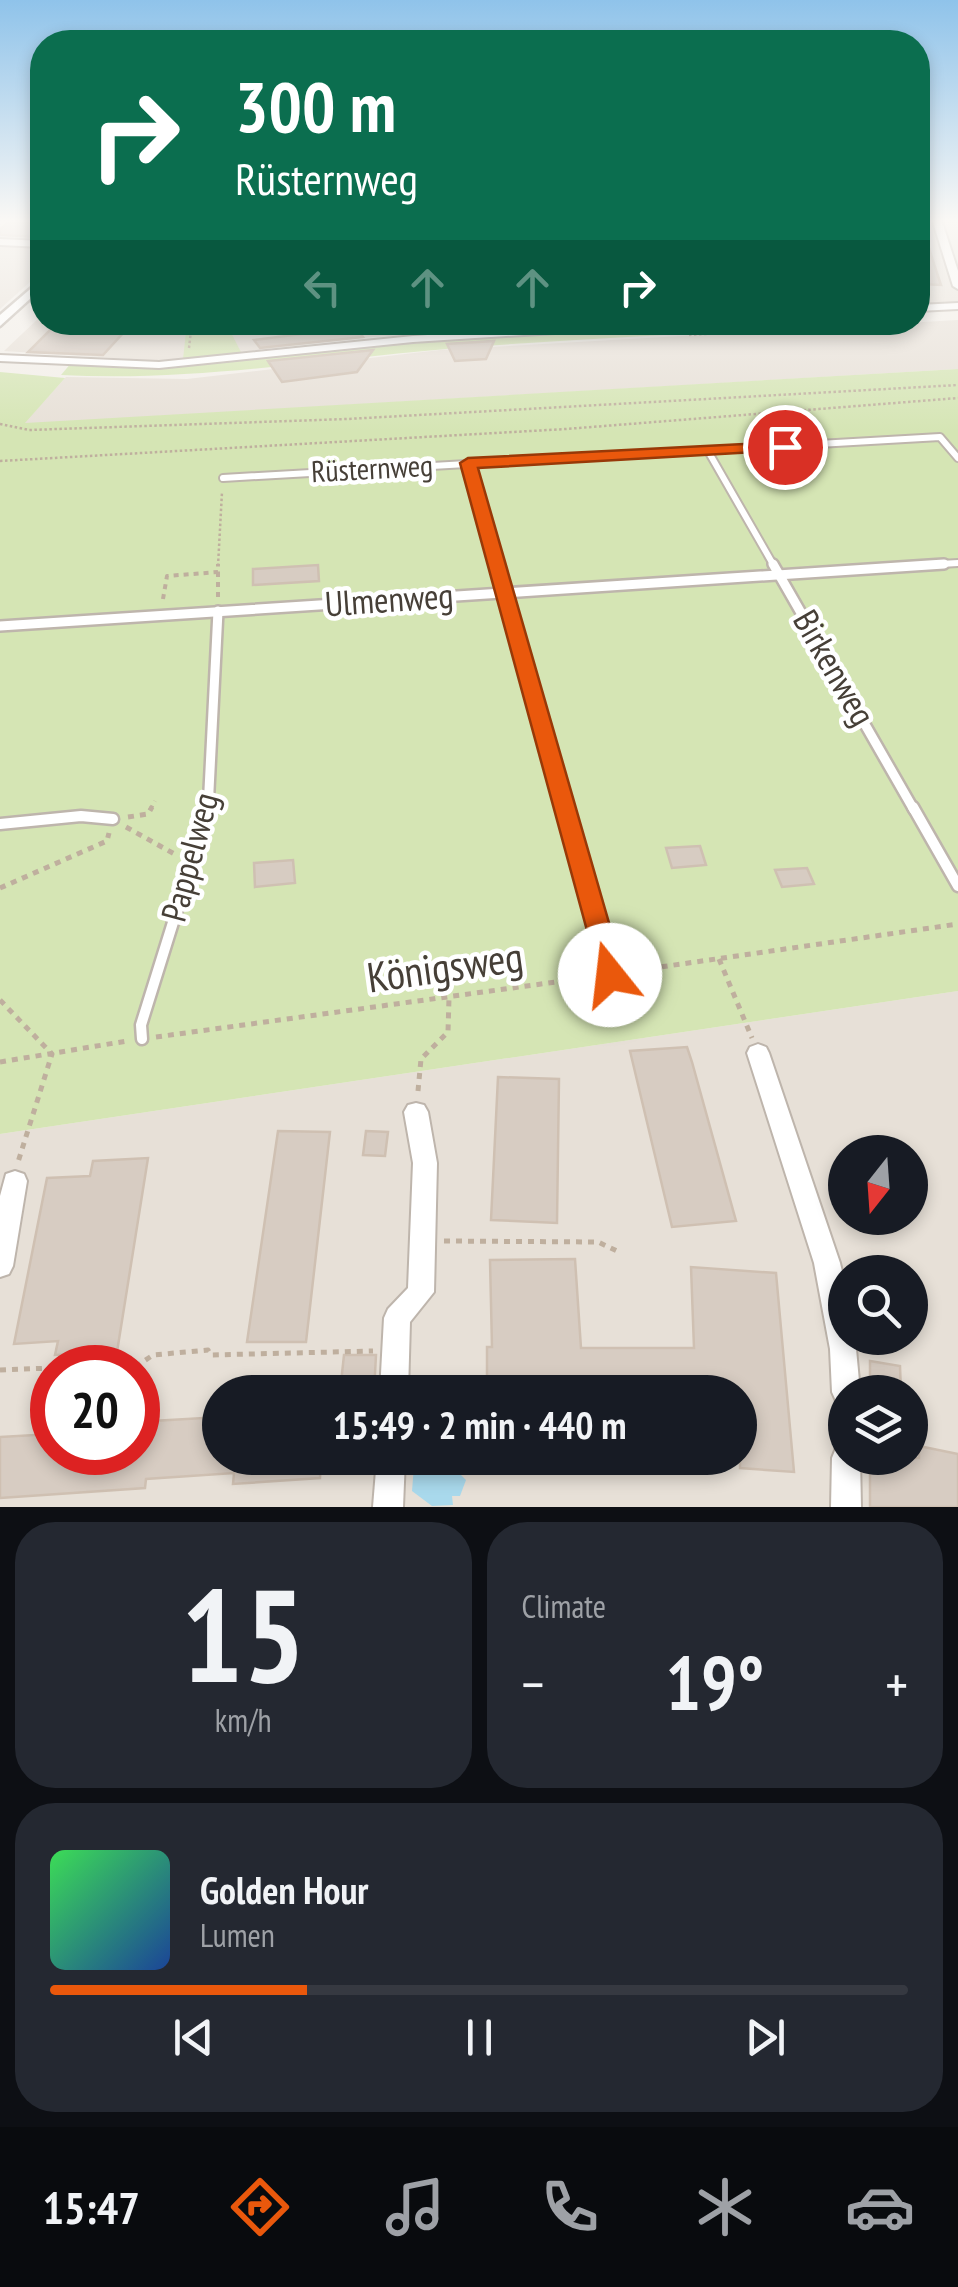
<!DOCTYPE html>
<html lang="en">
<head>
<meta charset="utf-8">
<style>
  :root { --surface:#171b24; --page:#242831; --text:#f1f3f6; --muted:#9ea1a6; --line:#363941; --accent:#ea580c }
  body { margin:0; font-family:"PT Sans Narrow",sans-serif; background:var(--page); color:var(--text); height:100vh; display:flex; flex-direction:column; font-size:38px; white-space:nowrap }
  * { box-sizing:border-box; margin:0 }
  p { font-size:32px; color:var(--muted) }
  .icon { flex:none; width:55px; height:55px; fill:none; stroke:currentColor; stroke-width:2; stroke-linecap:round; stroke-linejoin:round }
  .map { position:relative; height:1507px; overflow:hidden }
  .drawer { display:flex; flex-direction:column; gap:15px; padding:15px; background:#0d0f14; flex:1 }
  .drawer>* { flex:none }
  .hud { position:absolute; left:30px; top:30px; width:900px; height:305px; border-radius:40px; box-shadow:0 5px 15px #0003; background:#0b6e4f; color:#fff; overflow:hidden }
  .needle { width:65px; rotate:197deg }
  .buttons { position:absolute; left:828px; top:1135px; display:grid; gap:20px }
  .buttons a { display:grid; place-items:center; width:100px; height:100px; border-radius:50%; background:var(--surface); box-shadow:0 5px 15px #0003; font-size:50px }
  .speed { position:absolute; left:30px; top:1345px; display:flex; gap:20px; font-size:50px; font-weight:700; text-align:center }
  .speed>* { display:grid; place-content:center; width:130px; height:130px; border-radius:50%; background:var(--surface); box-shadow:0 5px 15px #0003; line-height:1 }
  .speed .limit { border:15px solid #d22; background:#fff; color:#111 }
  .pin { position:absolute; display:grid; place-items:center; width:85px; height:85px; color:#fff; margin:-42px; border:5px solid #fff; border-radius:50%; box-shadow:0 2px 10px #0007 }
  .me { position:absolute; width:110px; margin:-55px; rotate:344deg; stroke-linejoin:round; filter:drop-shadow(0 0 8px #0008) }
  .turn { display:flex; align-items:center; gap:35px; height:210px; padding:0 40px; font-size:45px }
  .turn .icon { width:130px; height:130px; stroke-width:2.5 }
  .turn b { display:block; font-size:70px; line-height:85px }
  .lanes { display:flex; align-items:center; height:95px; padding:0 40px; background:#0003; justify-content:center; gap:50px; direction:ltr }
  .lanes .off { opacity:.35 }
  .big { font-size:75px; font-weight:700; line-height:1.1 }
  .drawer .card { flex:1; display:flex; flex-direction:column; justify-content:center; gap:15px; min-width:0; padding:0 35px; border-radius:40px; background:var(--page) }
  .drawer .dial { align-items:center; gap:0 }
  .dial b { font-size:130px; line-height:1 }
  .song { display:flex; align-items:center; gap:30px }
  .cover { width:120px; height:120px; border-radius:15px; background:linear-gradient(135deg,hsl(130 70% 55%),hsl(220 70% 35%)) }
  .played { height:10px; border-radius:5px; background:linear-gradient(90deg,var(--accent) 30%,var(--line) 30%) }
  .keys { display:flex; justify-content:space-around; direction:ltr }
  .heat { display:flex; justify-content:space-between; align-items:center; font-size:55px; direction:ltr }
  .drawer .tiles { flex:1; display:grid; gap:15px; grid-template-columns:1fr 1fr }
  .card:last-child { grid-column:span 2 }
  .trip { position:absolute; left:202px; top:1375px; width:555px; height:100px; border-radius:50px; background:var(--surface); box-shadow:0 5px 15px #0003; font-weight:700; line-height:100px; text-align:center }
  .tab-bar { display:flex; height:160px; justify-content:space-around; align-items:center; background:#090b0e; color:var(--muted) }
  .tab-bar .icon { width:70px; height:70px }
  .tab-bar .on { color:var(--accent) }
  .tab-bar b { font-size:45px; color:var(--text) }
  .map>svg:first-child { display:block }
  .residential { fill:#e7e0d7; fill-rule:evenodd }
  .green { fill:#d5e5b4 }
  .water { fill:#a9d9ec }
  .building { fill:#d7ccc2; stroke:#cfc0b2; stroke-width:2.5 }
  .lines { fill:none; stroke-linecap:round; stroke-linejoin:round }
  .service-far2-casing { stroke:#beb5ac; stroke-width:10 }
  .service-far1-casing { stroke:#beb5ac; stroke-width:14 }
  .service-casing { stroke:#beb5ac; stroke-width:15 }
  .minor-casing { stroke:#beb5ac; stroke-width:4 }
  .tertiary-casing { stroke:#beb5ac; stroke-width:5 }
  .path-far2 { stroke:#bfaf9e; stroke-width:2.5; stroke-dasharray:2.5 2.5; stroke-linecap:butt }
  .path-far1 { stroke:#bfaf9e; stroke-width:4; stroke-dasharray:5 5; stroke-linecap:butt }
  .path { stroke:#bfaf9e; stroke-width:5; stroke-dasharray:6 6; stroke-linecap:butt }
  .service-far2 { stroke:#fff; stroke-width:6 }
  .service-far1 { stroke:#fff; stroke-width:9 }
  .service { stroke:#fff; stroke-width:10 }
  .minor { fill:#fff; fill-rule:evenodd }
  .tertiary { fill:#fff; fill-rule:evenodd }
  .route { fill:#ea580c; stroke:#983908; stroke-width:2.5 }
  .labels { text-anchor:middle; stroke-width:9; stroke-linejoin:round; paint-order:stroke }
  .far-street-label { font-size:30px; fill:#463f37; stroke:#fff }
  .street-label { font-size:35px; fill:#463f37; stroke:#fff }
  .near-street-label { font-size:42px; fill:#463f37; stroke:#fff }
</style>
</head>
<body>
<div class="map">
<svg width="958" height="1507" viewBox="0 0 958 1507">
  <rect width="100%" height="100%" fill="#f3efe9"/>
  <g class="residential">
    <path d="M918 222H958V302L918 304Z"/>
    <path d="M0 245 42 247V271L0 309Z"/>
    <path d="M42 315V322L605 323 373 337 161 361 4 351Z"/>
    <path d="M958 320V369L23 424 66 377 187 379 440 350Z"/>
    <path d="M958 991V1507H0V1134ZM845 1152H910V1218H845ZM845 1272H910V1338H845ZM52 1368H138V1452H52ZM220 1392H740V1458H220ZM845 1392H910V1458H845Z"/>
  </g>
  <g class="green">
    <path d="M187 323H226L242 354 183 359Z"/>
    <path d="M681 323H894C745 331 595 337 446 349 317 360 191 382 61 375L72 362 133 365Z"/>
    <path d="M958 369V991L0 1134V372L65 378 25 423Z"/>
  </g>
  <path class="water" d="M426 1458H455L453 1467 466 1480 460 1496H452L453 1505 432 1506 412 1491 414 1466Z"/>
  <g class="building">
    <path d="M9 222H42V230L35 237 0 235V229Z"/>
    <path d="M921 223 937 273 941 285 922 284 918 268V224Z"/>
    <path d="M356 327 363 337 260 348 254 340Z"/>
    <path d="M52 328 124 332 103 355 28 352Z"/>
    <path d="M494 341 486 359 455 361 447 344Z"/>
    <path d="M373 350 357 372 282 382 268 361Z"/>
    <path d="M318 565 319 581 253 585V569Z"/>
    <path d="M700 846 706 865 672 868 666 848Z"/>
    <path d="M293 860 295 883 255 887 254 863Z"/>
    <path d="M807 868 814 884 782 887 775 870Z"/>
    <path d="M687 1047 692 1062 736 1221 672 1227 630 1051Z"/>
    <path d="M498 1077 559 1079 557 1223 491 1220Z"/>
    <path d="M278 1131 330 1132 306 1342H247Z"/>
    <path d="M366 1131 388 1132 385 1156 363 1155Z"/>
    <path d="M148 1158 117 1352 55 1355 58 1341 14 1344 47 1178 90 1176 93 1161Z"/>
    <path d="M575 1259 581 1348H694L691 1267 776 1273 794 1472 740 1468V1392H487V1347H492L490 1260Z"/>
    <path d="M344 1355H376L374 1392H340Z"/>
    <path d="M870 1361 900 1366 901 1392H870Z"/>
    <path d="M220 1417V1458H321L320 1478 233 1484 234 1473 146 1479 145 1488 0 1498V1437L52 1434V1452H138V1428L152 1427 153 1421Z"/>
    <path d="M919 1446 958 1454V1507H870V1458H919Z"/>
  </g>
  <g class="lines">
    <defs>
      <g id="service-far2">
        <path d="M708 451 774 566"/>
        <path d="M468 463 497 566"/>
        <path d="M223 478 940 437 958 458"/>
        <path d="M906 566 958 563"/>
      </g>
      <g id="service-far1">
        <path d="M496 564 564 810"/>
        <path d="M773 564 914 810"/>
        <path d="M0 626 944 564"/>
        <path d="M208 810 218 611"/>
      </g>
      <g id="service">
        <path d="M563 807 610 975"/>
        <path d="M913 807 958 886"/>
        <path d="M0 824 81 816 113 819"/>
        <path d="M142 1039 141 1025 209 807"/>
      </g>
      <g id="minor">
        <path d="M933 222H942L958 271V289L953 286Z"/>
        <path d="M0 239 42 241V247L0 245Z"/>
        <path d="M958 303V309L918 311V305Z"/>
        <path d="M623 322H686L681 325 413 342 159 368 0 361V355L159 362 413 336Z"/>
        <path d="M758 1044 766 1047 769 1053 840 1263 845 1284V1338H855L860 1392H845V1405L836 1401 832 1392 830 1349 814 1263 747 1053 750 1047Z"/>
        <path d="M416 1103 424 1105 428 1112 437 1163 434 1292 410 1322 408 1392H380L384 1318 388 1309 408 1288 413 1163 404 1112 408 1105Z"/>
        <path d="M15 1171 24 1174 27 1181 13 1266 9 1274 0 1277V1196L6 1174Z"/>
        <path d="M845 1444V1458H860L861 1507H831L832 1458 836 1448Z"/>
        <path d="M377 1458H405L403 1507H373Z"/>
      </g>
      <path id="tertiary" d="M42 279V288L0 326V315Z"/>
    </defs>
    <use href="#service-far2" class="service-far2-casing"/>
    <use href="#service-far1" class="service-far1-casing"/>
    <use href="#service" class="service-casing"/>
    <use href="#minor" class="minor-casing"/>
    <use href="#tertiary" class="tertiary-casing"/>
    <g class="path-far2">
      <path d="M689 335 894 322"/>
      <path d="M189 348 192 322"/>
      <path d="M0 424 29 430 347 419 958 385"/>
      <path d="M0 461 566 429 958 398"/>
      <path d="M218 566 222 492"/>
    </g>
    <g class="path-far1">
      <path d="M218 572V598"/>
      <path d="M163 599 167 576 218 572V564"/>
      <path d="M150 810 155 801"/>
    </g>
    <g class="path">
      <path d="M128 817 148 814 152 807"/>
      <path d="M126 827 178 856"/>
      <path d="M0 888 107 841 109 833"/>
      <path d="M719 959 752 1038"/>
      <path d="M626 972 958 924"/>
      <path d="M0 1000 52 1054 18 1162"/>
      <path d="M156 1037 592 977"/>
      <path d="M0 1062 127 1041"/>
      <path d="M418 1091 421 1059 448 1032 449 998"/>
      <path d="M444 1241 598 1242 617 1251"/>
      <path d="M75 1368 138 1365 153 1355 208 1350 211 1355 373 1351"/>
      <path d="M0 1370 52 1368"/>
    </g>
    <use href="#service-far2" class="service-far2"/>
    <use href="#service-far1" class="service-far1"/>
    <use href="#service" class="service"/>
    <use href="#minor" class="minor"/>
    <use href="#tertiary" class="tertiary"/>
  </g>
  <linearGradient id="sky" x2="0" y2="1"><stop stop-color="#8fc3ea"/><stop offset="0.51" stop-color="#faf8f5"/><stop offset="1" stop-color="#faf8f5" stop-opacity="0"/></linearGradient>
  <rect width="958" height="433" fill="url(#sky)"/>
  <path class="route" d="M785 442 791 443V450L478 468 624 975 610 985 601 982 460 463 468 458Z"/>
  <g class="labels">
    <g class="far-street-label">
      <text transform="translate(372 469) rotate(-3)" y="10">Rüsternweg</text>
    </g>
    <g class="street-label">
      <text transform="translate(389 600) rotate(-4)" y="12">Ulmenweg</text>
      <text transform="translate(834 668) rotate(60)" y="12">Birkenweg</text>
      <text transform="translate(190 857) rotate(-75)" y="12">Pappelweg</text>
    </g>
    <g class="near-street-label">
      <text transform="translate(445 967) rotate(-8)" y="15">Königsweg</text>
    </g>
  </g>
</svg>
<div class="buttons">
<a><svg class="needle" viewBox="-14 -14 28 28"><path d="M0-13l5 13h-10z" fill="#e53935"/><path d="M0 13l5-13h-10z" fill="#9ea1a6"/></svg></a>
<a><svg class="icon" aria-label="search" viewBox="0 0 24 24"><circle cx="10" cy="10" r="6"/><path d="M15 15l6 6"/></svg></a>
<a><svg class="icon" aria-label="layers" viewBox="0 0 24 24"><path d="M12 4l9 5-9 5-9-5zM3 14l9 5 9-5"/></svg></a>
</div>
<div class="speed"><div class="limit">20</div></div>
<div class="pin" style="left:785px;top:447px;background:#d93025"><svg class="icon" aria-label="arrive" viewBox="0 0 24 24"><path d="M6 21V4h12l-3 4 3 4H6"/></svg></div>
<svg class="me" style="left:610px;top:975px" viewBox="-20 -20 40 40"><circle r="19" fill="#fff"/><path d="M0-13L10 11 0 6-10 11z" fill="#ea580c"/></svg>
<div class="trip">15:49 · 2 min · 440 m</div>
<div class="hud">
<div class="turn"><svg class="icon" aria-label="right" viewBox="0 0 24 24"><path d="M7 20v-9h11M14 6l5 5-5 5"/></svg><div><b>300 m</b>Rüsternweg</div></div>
<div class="lanes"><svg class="icon off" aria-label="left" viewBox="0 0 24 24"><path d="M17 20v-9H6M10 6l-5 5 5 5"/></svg><svg class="icon off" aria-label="ahead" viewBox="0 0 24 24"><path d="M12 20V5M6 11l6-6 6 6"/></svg><svg class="icon off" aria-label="ahead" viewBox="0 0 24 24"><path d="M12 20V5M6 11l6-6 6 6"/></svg><svg class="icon" aria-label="right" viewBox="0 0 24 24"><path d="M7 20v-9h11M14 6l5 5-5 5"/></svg></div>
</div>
</div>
<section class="drawer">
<div class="tiles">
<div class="card dial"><b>15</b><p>km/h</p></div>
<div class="card"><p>Climate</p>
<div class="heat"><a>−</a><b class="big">19°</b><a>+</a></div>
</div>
<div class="card">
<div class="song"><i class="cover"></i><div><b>Golden Hour</b><p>Lumen</p></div></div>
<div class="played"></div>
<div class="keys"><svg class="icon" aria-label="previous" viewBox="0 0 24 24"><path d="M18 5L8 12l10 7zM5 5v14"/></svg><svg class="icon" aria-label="pause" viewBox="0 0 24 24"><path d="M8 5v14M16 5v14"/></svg><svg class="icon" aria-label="next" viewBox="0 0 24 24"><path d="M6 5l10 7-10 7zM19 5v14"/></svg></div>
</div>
</div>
</section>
<nav class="tab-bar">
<b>15:47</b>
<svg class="icon on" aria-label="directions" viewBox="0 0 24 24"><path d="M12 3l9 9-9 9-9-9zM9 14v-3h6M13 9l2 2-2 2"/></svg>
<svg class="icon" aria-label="music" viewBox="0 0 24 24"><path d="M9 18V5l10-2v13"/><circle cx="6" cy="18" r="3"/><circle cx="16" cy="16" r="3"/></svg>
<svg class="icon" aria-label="phone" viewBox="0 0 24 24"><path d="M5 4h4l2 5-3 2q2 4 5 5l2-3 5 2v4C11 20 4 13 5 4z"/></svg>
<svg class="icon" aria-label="climate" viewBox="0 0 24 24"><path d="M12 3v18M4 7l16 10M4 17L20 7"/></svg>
<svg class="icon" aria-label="car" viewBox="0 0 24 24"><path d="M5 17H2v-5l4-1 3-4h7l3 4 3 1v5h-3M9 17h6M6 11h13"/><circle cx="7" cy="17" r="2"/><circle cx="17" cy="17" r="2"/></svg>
</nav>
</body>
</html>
